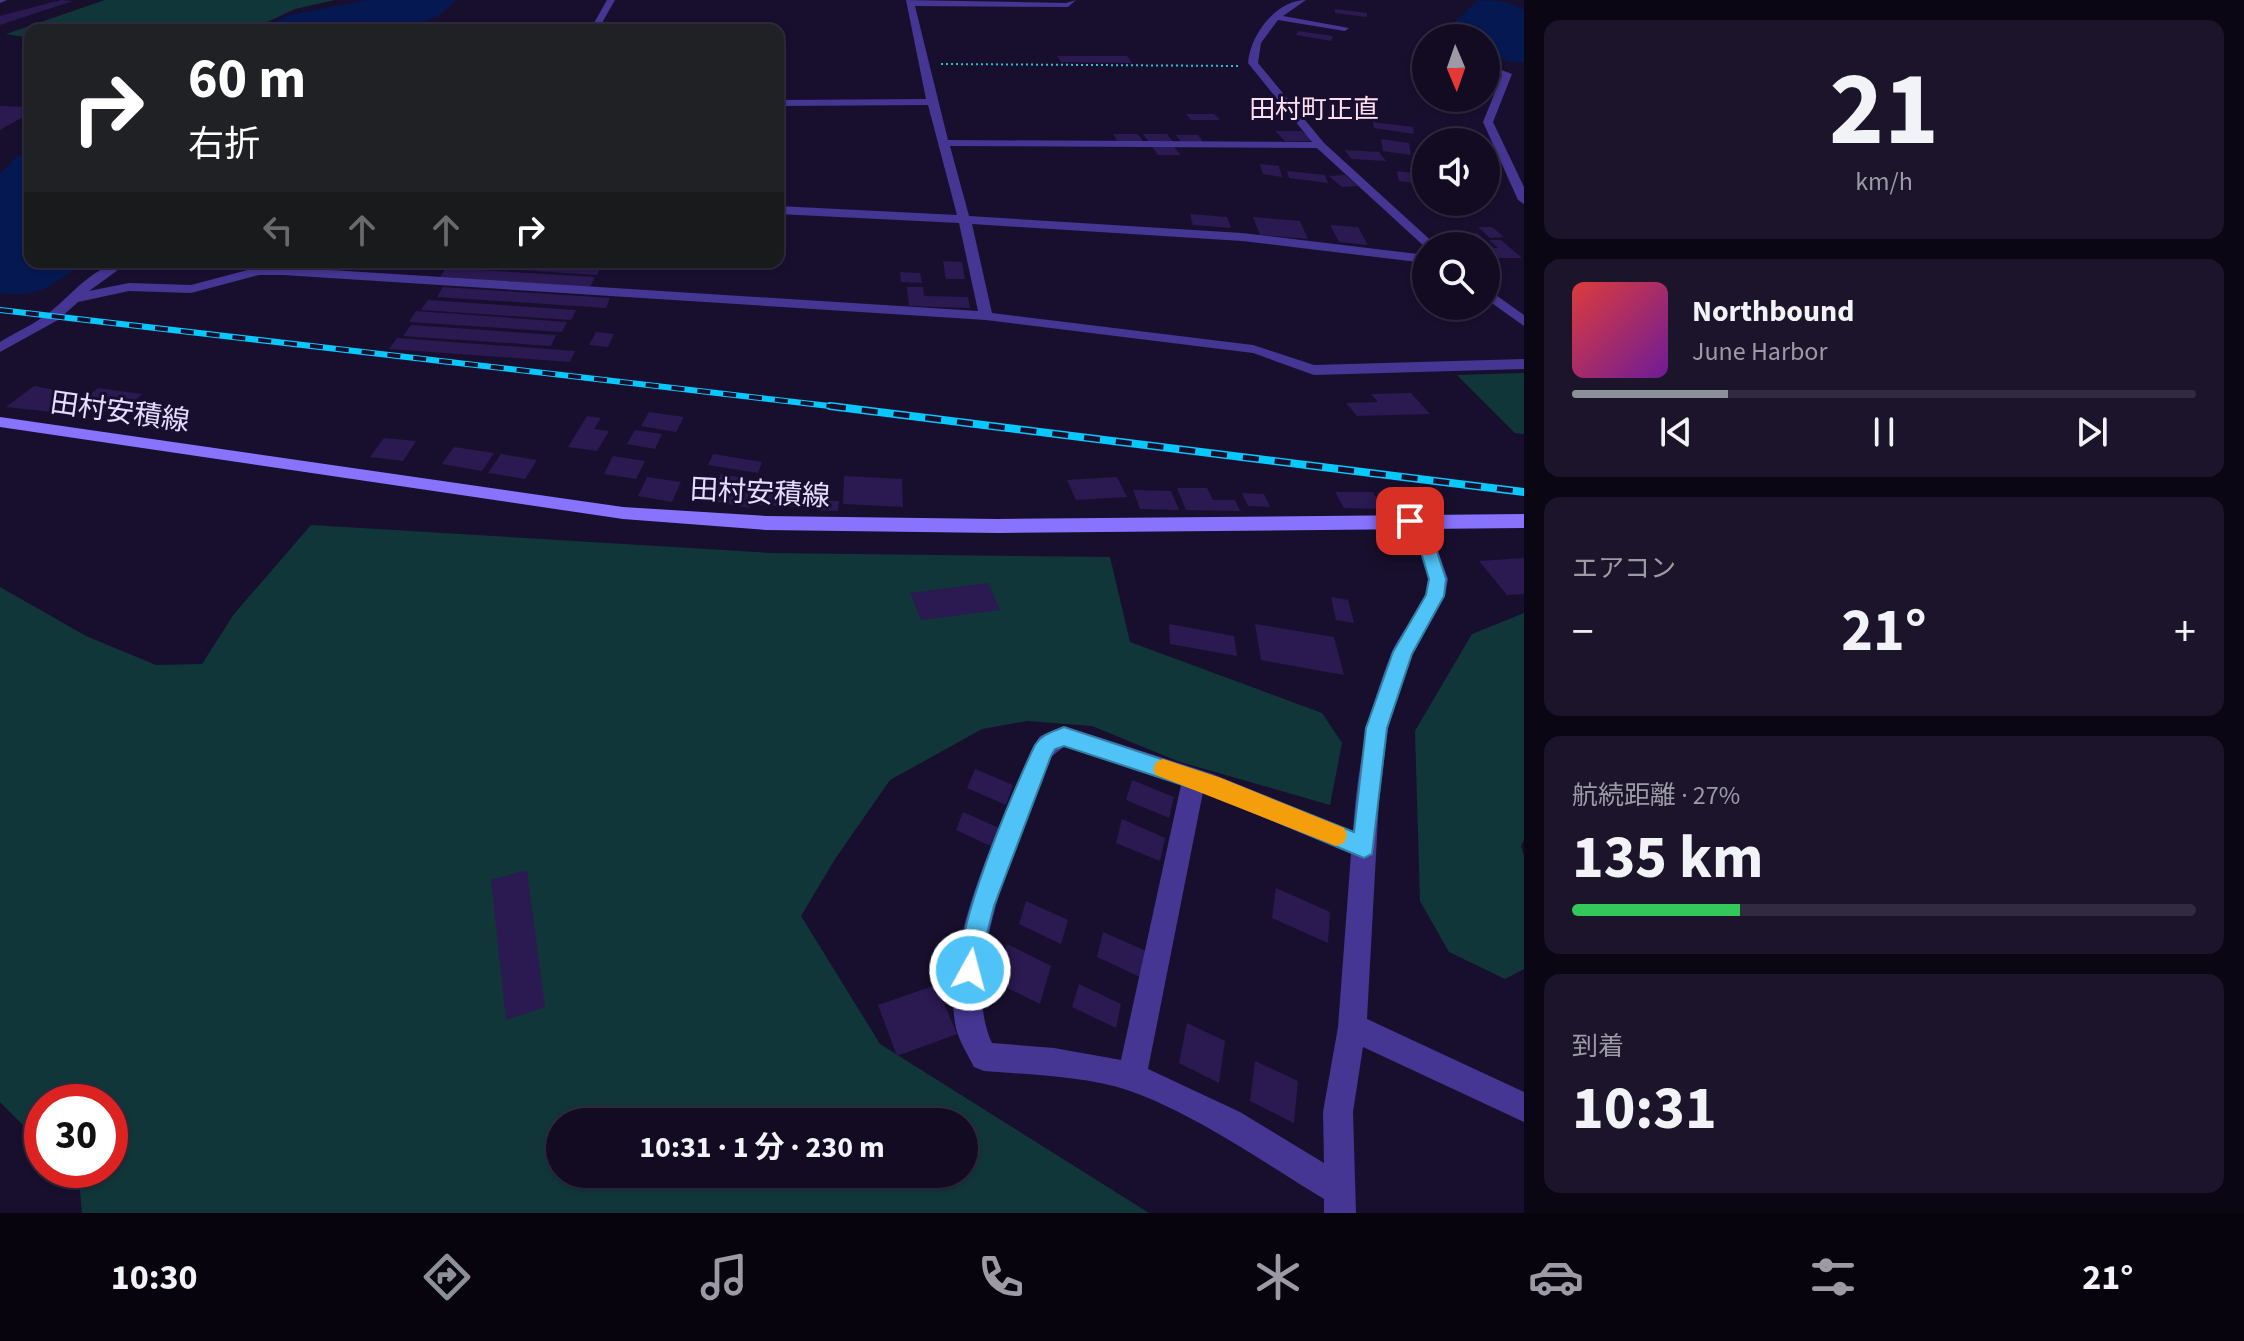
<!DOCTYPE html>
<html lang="ja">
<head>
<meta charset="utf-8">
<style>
  :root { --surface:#120b22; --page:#1b142a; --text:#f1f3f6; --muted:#9c9ba5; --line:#312b40; --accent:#8c9099 }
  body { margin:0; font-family:"Source Sans 3","Noto Sans JP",sans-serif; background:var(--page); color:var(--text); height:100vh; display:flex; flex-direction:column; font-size:30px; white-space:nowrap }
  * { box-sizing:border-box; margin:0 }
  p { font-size:26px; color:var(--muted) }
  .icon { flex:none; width:44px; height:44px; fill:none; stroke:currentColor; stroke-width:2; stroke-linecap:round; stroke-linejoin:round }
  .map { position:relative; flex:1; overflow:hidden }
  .drawer { display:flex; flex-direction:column; gap:20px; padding:20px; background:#0a0613; width:720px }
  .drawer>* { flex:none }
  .hud { position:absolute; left:24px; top:24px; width:760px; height:244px; border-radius:16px; box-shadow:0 2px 6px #0004,0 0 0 2px var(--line); background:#202124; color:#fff; overflow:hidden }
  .needle { width:52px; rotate:178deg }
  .tools { position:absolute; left:1412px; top:24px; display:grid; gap:16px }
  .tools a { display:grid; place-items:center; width:88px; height:88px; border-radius:50%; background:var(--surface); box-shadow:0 2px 6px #0004,0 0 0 2px var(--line); font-size:40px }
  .speed { position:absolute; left:24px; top:1084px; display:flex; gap:16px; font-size:40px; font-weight:700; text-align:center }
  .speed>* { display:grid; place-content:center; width:104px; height:104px; border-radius:50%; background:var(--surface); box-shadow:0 2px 6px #0004,0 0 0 2px var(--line); line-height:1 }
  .speed .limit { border:12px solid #d22; background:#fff; color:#111 }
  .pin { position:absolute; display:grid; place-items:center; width:68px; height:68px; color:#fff; margin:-34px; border-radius:16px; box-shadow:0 4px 12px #0006 }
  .me { position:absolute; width:88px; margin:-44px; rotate:7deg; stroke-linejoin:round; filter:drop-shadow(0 0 6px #0008) }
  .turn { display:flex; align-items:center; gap:28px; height:168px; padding:0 32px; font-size:36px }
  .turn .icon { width:104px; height:104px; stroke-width:2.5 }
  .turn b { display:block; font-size:56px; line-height:68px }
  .lanes { display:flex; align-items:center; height:76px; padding:0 32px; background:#0003; justify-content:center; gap:40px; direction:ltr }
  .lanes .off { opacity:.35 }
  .big { font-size:60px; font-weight:700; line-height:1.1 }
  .drawer .tile { flex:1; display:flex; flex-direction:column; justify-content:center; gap:12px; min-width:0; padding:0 28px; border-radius:16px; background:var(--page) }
  .drawer .dial { align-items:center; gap:0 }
  .dial b { font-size:104px; line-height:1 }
  .song { display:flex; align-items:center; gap:24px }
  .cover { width:96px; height:96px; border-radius:12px; background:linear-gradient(135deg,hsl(0 70% 55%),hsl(280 70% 35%)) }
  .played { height:8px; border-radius:4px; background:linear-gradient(90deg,var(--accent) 25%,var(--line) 25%) }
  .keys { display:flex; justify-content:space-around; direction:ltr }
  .heat { display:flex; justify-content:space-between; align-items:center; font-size:44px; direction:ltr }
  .charge { height:12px; border-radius:6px; background:linear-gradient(90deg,#34c759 27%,var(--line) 0) }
  .trip { position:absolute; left:546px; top:1108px; width:432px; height:80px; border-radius:40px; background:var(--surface); box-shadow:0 2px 6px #0004,0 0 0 2px var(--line); font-weight:700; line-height:80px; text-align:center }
  .menu { display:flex; height:128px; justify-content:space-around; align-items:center; background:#07040e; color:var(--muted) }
  .menu .icon { width:56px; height:56px }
  .menu .on { color:var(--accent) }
  .menu b { font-size:36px; color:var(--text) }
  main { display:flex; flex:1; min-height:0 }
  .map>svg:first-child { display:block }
  .green { fill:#113639; fill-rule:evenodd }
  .water { fill:#051851 }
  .building { fill:#2b1951 }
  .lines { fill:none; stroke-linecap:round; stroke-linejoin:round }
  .path { stroke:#24c1cb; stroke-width:2; stroke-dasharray:2 3; stroke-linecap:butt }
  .street { fill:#443692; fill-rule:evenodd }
  .secondary { fill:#8873ff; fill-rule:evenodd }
  .rail-far1-casing { stroke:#08c9ff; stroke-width:6 }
  .rail-casing { stroke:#08c9ff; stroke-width:8 }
  .rail-far1 { stroke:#180f2e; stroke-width:4; stroke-dasharray:13; stroke-linecap:butt }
  .rail { stroke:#180f2e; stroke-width:5; stroke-dasharray:16; stroke-linecap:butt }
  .route { fill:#4fc3f7; stroke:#337fa1; stroke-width:2 }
  .slow { fill:#f59e0b }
  .labels { text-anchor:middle; stroke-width:6; stroke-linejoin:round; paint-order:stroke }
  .far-quarter-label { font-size:26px; fill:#ffdeef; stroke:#180f2e }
  .street-label { font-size:28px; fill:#e5dcff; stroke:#180f2e }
</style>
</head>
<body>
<main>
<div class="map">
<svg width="1524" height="1213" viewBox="0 0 1524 1213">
  <rect width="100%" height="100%" fill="#180f2e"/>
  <g class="green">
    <path d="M105 0H335L295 9 250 30H30V38L6 34Z"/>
    <path d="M1524 373V434L1515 433 1457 375Z"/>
    <path d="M311 525 771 553 1110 557 1130 642 1322 713 1342 743 1330 805 1180 762 1092 726 1027 721 982 729 890 780 835 859 801 916 880 1044 1149 1213H82L79 1181 68 1170H110V1102H42V1144L0 1102V587L86 636 156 665 202 664 234 614ZM560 1122H964V1174H560Z"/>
    <path d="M1524 613V839L1521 846 1524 856V969L1505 979 1449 952 1420 901 1415 731 1472 634Z"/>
  </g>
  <g class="water">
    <path d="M366 0H456L441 14 406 30H256L290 15Z"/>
    <path d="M1478 0 1507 2 1524 10V63L1486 58V38H1438Z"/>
    <path d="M30 150V262H86C53 283 42 299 0 293V174L16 157Z"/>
  </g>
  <g class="building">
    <path d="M61 0 73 1 0 25V16Z"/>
    <path d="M1335 9 1367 13V17L1335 13Z"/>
    <path d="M1298 31 1333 36 1331 41 1296 35Z"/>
    <path d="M1057 56H1127L1132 63 1061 62Z"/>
    <path d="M1248 95 1272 99 1278 105H1259Z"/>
    <path d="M0 106 30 107V113L0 130Z"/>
    <path d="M1186 114H1214L1220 120H1191Z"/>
    <path d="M1373 122 1413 127 1414 134 1374 128Z"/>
    <path d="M1275 131H1302L1313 141H1285Z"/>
    <path d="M1113 134H1138L1145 144H1119Z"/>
    <path d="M1143 134H1167L1173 142H1149Z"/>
    <path d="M1176 135H1198L1204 143H1182Z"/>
    <path d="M1381 139 1409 143 1411 155 1383 151Z"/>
    <path d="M1152 147H1174L1181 155H1158Z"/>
    <path d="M1345 150 1379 152 1386 161 1351 159Z"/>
    <path d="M1260 164 1279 166 1282 177 1263 174Z"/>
    <path d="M1287 171 1325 175 1328 183 1289 178Z"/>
    <path d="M1397 171 1413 173 1414 183 1399 181Z"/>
    <path d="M1345 175 1358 186 1342 187 1329 176Z"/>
    <path d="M1190 214 1227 217 1231 228 1193 225Z"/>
    <path d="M1253 217 1300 221 1308 239 1260 235Z"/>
    <path d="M1330 225 1358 227 1368 245 1339 242Z"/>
    <path d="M1478 227H1492L1504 237 1490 238Z"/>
    <path d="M1477 233 1494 248H1498L1489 240H1501L1522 258H1486V246H1453L1439 234Z"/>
    <path d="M943 261 962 262 965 279H946Z"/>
    <path d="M460 262H539L601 266 597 275 458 266Z"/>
    <path d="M446 268 595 277 590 287 440 277Z"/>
    <path d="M900 272 920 273 922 283 901 282Z"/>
    <path d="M443 287 610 298 606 308 437 297Z"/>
    <path d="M907 287H923L924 296 968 297 970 308 909 306Z"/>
    <path d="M428 300 576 310 571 320 421 310Z"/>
    <path d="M416 311 567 322 562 332 409 322Z"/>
    <path d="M411 325 556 335 551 346 403 336Z"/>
    <path d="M596 332 614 334 608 347 589 345Z"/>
    <path d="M397 338 575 351 570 362 389 349Z"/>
    <path d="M34 386 76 394 52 412 6 407Z"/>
    <path d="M98 388 142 394 121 413 76 407Z"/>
    <path d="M1411 393 1430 414 1357 416 1346 403 1378 402 1371 394Z"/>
    <path d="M649 412 684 417 676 432 641 426Z"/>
    <path d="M587 416 601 418 594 429 609 431 597 451 568 447Z"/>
    <path d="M635 430 662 434 655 449 627 444Z"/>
    <path d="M384 438 416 441 403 461 370 457Z"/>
    <path d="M454 447 494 453 482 471 442 464Z"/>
    <path d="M501 454 537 460 525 479 488 473Z"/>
    <path d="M713 454 762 462 758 473 708 465Z"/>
    <path d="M613 456 645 461 636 479 604 474Z"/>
    <path d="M721 474 760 481 750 508 710 501Z"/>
    <path d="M844 476 902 479 903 507 843 504Z"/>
    <path d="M647 477 681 482 672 502 638 496Z"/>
    <path d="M1117 477 1127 497 1076 500 1067 480Z"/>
    <path d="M1177 488H1207L1213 500H1235L1240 511 1186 510Z"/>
    <path d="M1133 490 1171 491 1179 510 1140 509Z"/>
    <path d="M762 492 800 494 799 507 760 505Z"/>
    <path d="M1335 492H1373L1383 509 1344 508Z"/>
    <path d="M1242 493 1264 494 1270 507 1248 506Z"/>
    <path d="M1377 493 1405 494 1417 511H1387Z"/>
    <path d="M817 500 839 501 838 511 816 510Z"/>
    <path d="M1524 558V594L1507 595 1479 561Z"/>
    <path d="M988 583 1000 610 921 620 910 593Z"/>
    <path d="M1331 597 1348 600 1354 623 1336 620Z"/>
    <path d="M1169 624 1234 636 1237 656 1170 644Z"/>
    <path d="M1255 624 1334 637 1344 675 1261 660Z"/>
    <path d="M975 769 1013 785 1006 805 967 788Z"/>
    <path d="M1132 780 1174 797 1169 818 1126 800Z"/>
    <path d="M963 812 999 828 993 847 956 830Z"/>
    <path d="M1122 819 1165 838 1160 861 1116 843Z"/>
    <path d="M527 870 545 1007 506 1020 491 880Z"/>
    <path d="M1276 888 1330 912 1328 943 1272 918Z"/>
    <path d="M1026 901 1068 920 1061 944 1019 924Z"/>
    <path d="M1103 932 1146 951 1140 977 1097 957Z"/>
    <path d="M1007 944 1051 966 1040 1004 995 982Z"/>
    <path d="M1079 984 1121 1004 1116 1028 1072 1007Z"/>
    <path d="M936 985 957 1034 897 1056 878 1005Z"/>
    <path d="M1187 1023 1225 1041 1219 1083 1179 1063Z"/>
    <path d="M1255 1061 1298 1081 1294 1123 1250 1101Z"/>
  </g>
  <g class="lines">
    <path class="path" d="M941 64 1239 66"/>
    <g class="street">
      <path d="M0 0H7L0 3Z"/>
      <path d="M607 0H615L598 30H590Z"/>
      <path d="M906 0 1066 3 1076 0 1068 7 915 6 948 140 1312 142 1248 63C1250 35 1276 0 1306 0L1283 16 1349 28 1345 31 1278 20 1261 43 1258 63 1324 143 1437 246 1426 248 1317 148 950 146 969 216 1242 233 1426 255V263L1242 241 972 224 992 313 1253 345 1314 365 1524 359V369L1314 375 1253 353 986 320 283 275H259L191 293 129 291 78 302 58 320 0 352V342C16 332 35 324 50 312 74 293 96 262 129 262L89 291 129 283 191 285 259 267H283L978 311 959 223 778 214V206L957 215 928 105 778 106V100L926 99Z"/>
      <path d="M1486 64 1512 74 1493 122 1524 187V204L1518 200 1483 122 1502 75 1486 70Z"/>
      <path d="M1486 288 1524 315V326L1486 299Z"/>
      <path d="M1410 514 1416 516 1438 551 1448 579 1445 596 1413 653 1388 728 1379 800 1367 1019 1524 1092V1122L1363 1047 1353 1112 1356 1213H1324V1199C1265 1163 1195 1114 1130 1091 1085 1076 1032 1075 984 1071L974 1067C968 1055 959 1041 956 1028 939 949 1001 824 1031 751L1040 736 1064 726 1213 774 1353 831C1357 769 1368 710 1392 652 1402 629 1426 607 1428 582 1429 560 1411 539 1401 521ZM1065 746 1181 785 1121 1060 1054 1048 992 1043C957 969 1023 829 1051 757ZM1203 792 1351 854 1338 1027 1323 1112 1324 1163 1240 1112 1148 1069Z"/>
    </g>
    <path class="secondary" d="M0 417 623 507 766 516 998 519 1524 514V528L998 533 766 530 623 519 0 427Z"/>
    <defs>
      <path id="rail-far1" d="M0 310 847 408"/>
      <path id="rail" d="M830 406 1524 492"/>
    </defs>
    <use href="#rail-far1" class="rail-far1-casing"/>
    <use href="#rail" class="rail-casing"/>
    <use href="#rail-far1" class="rail-far1"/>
    <use href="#rail" class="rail"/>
  </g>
  <path class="route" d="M1410 515 1416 517 1435 546 1446 579 1444 596 1412 654 1387 728 1372 854 1364 858 1210 794 1064 746 1055 749 1051 756 994 906 984 945 983 970 979 979 970 983 962 979C947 944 1016 784 1035 745 1042 734 1052 732 1064 727L1213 776 1354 832 1366 728 1393 652 1426 595 1429 579 1421 552 1401 521Z"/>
  <path class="slow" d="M1163 759 1221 778 1344 828 1347 835 1344 843 1336 846 1156 775 1153 769 1156 762Z"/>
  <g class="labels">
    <g class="far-quarter-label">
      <text x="1314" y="118">田村町正直</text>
    </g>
    <g class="street-label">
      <text transform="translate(120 411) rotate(8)" y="10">田村安積線</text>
      <text transform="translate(760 492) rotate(3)" y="10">田村安積線</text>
    </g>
  </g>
</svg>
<div class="tools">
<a><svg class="needle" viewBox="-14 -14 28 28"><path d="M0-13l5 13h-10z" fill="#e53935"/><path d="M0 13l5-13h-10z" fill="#9c9ba5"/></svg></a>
<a><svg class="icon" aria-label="sound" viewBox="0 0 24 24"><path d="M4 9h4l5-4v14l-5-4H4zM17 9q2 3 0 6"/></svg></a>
<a><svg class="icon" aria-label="search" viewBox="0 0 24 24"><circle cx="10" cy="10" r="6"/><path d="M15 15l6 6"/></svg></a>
</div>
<div class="speed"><div class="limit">30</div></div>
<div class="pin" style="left:1410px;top:521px;background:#d93025"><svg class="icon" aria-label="arrive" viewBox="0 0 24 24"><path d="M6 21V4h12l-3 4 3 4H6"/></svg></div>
<svg class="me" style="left:970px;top:970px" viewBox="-20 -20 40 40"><circle r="17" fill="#4fc3f7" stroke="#fff" stroke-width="3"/><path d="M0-11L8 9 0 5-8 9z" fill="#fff"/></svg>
<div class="trip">10:31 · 1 分 · 230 m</div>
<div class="hud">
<div class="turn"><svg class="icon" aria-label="right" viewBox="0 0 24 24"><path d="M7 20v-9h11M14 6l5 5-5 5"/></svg><div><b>60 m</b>右折</div></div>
<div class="lanes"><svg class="icon off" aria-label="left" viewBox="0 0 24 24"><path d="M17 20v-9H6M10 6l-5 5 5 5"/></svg><svg class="icon off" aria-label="ahead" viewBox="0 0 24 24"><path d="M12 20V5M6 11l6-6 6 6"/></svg><svg class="icon off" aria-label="ahead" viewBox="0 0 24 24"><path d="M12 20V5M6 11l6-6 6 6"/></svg><svg class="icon" aria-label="right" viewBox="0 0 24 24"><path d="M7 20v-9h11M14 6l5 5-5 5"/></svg></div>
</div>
</div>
<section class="drawer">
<div class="tile dial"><b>21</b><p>km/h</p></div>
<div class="tile">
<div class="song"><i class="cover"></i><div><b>Northbound</b><p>June Harbor</p></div></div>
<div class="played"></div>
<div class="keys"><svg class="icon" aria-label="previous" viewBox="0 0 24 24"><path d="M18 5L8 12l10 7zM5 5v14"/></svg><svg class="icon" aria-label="pause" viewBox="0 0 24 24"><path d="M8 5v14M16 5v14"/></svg><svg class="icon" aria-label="next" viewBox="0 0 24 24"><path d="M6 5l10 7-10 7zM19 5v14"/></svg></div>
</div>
<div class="tile"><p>エアコン</p>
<div class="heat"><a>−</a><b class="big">21°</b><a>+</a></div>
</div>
<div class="tile"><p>航続距離 · 27%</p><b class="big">135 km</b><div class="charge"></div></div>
<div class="tile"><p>到着</p><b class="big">10:31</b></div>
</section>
</main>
<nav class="menu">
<b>10:30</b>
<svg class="icon on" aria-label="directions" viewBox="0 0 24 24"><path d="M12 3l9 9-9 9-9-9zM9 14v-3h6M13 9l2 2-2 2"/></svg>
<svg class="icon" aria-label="music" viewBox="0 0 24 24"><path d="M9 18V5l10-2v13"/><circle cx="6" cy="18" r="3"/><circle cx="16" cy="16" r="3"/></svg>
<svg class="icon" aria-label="phone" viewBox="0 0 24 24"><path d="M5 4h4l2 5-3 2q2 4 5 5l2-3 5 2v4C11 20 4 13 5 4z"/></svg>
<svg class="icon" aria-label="climate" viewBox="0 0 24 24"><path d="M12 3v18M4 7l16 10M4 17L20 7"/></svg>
<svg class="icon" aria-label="car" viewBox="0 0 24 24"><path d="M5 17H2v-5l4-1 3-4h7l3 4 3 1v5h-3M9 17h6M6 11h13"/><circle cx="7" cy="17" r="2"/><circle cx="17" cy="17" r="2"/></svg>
<svg class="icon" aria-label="filters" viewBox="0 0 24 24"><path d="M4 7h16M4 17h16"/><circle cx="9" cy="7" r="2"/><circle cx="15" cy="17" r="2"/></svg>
<b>21°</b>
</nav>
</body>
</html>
